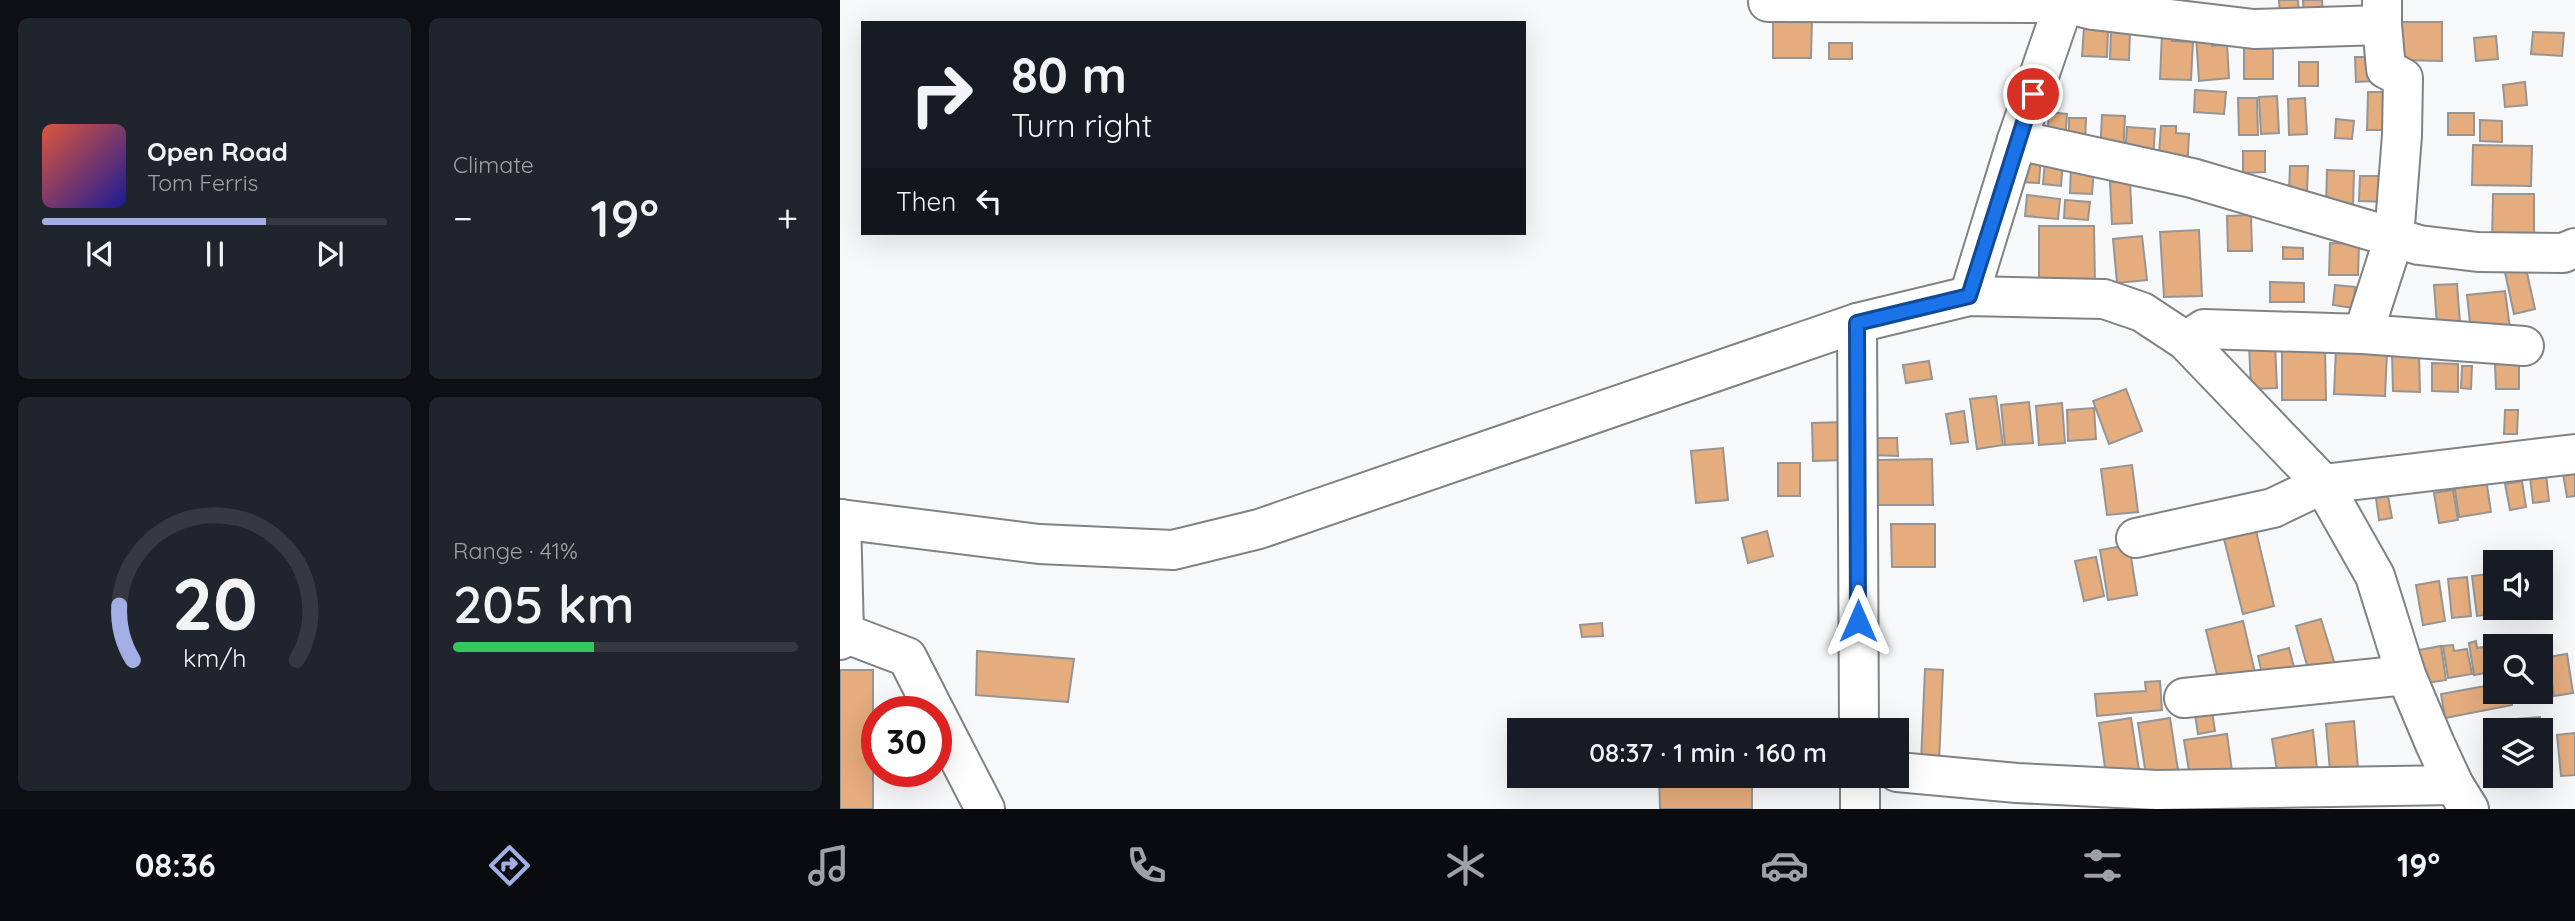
<!DOCTYPE html>
<html lang="en">
<head>
<meta charset="utf-8">
<style>
  :root { --surface:#171b24; --page:#20242c; --text:#f1f3f6; --muted:#9ea1a6; --line:#363941; --accent:#a3afe4 }
  body { margin:0; font-family:Quicksand,sans-serif; background:var(--page); color:var(--text); height:100vh; display:flex; flex-direction:column; font-size:26px; white-space:nowrap }
  * { box-sizing:border-box; margin:0 }
  p { font-size:23px; color:var(--muted) }
  .icon { flex:none; width:38px; height:38px; fill:none; stroke:currentColor; stroke-width:2; stroke-linecap:round; stroke-linejoin:round }
  .map { position:relative; flex:1; overflow:hidden }
  .side { display:flex; flex-direction:column; gap:18px; padding:18px; background:#0d0f14; width:840px }
  .side>* { flex:none }
  .guide { position:absolute; left:21px; top:21px; width:665px; height:214px; border-radius:0px; box-shadow:0 7px 28px #0002; background:#171b24; color:var(--text); overflow:hidden }
  .tools { position:absolute; left:1643px; top:550px; display:grid; gap:14px }
  .tools a { display:grid; place-items:center; width:70px; height:70px; border-radius:0px; background:var(--surface); box-shadow:0 7px 28px #0002; font-size:35px }
  .speed { position:absolute; left:21px; top:696px; display:flex; gap:14px; font-size:35px; font-weight:700; text-align:center }
  .speed>* { display:grid; place-content:center; width:91px; height:91px; border-radius:50%; background:var(--surface); box-shadow:0 7px 28px #0002; line-height:1 }
  .speed .limit { border:10px solid #d22; background:#fff; color:#111 }
  .pin { position:absolute; display:grid; place-items:center; width:60px; height:60px; color:#fff; margin:-30px; border:4px solid #fff; border-radius:50%; box-shadow:0 2px 7px #0007 }
  .me { position:absolute; width:77px; margin:-38px; rotate:0deg; stroke-linejoin:round; filter:drop-shadow(0 0 5px #0008) }
  .turn { display:flex; align-items:center; gap:24px; height:147px; padding:0 35px; font-size:32px }
  .turn .icon { width:91px; height:91px; stroke-width:2.5 }
  .turn b { display:block; font-size:49px; line-height:60px }
  .then { display:flex; align-items:center; height:66px; padding:0 35px; background:#0003; gap:14px; font-size:26px }
  .big { font-size:52px; font-weight:600; line-height:1.1 }
  .side .card { flex:1; display:flex; flex-direction:column; justify-content:center; gap:10px; min-width:0; padding:0 24px; border-radius:10px; background:var(--page) }
  .side .dial { align-items:center; gap:0 }
  .dial svg { height:182px; overflow:visible; fill:none; stroke:var(--line); stroke-width:7; stroke-linecap:round; text-anchor:middle }
  .dial text { fill:var(--text); stroke:none }
  .song { display:flex; align-items:center; gap:21px }
  .cover { width:84px; height:84px; border-radius:10px; background:linear-gradient(135deg,hsl(10 70% 55%),hsl(240 70% 35%)) }
  .played { height:7px; border-radius:4px; background:linear-gradient(90deg,var(--accent) 65%,var(--line) 65%) }
  .keys { display:flex; justify-content:space-around; direction:ltr }
  .heat { display:flex; justify-content:space-between; align-items:center; font-size:38px; direction:ltr }
  .charge { height:10px; border-radius:5px; background:linear-gradient(90deg,#34c759 41%,var(--line) 0) }
  .side .tiles { flex:1; display:grid; gap:18px; grid-template-columns:repeat(2,1fr) }
  .trip { position:absolute; left:667px; top:718px; width:402px; height:70px; border-radius:0px; background:var(--surface); box-shadow:0 7px 28px #0002; font-weight:600; line-height:70px; text-align:center }
  .tab-bar { display:flex; height:112px; justify-content:space-around; align-items:center; background:#090b0e; color:var(--muted) }
  .tab-bar .icon { width:49px; height:49px }
  .tab-bar .on { color:var(--accent) }
  .tab-bar b { font-size:32px; color:var(--text) }
  main { display:flex; flex:1; min-height:0 }
  .map>svg:first-child { display:block }
  .building { fill:#e5ac7d; stroke:#969594; stroke-width:2 }
  .lines { fill:none; stroke-linecap:round; stroke-linejoin:round }
  .minor-casing { stroke:#818284; stroke-width:42 }
  .minor { stroke:#fff; stroke-width:38 }
  .route-casing { stroke:#114b97; stroke-width:18 }
  .route { stroke:#1a73e8; stroke-width:12 }
</style>
</head>
<body>
<main>
<section class="side">
<div class="tiles">
<div class="card">
<div class="song"><i class="cover"></i><div><b>Open Road</b><p>Tom Ferris</p></div></div>
<div class="played"></div>
<div class="keys"><svg class="icon" aria-label="previous" viewBox="0 0 24 24"><path d="M18 5L8 12l10 7zM5 5v14"/></svg><svg class="icon" aria-label="pause" viewBox="0 0 24 24"><path d="M8 5v14M16 5v14"/></svg><svg class="icon" aria-label="next" viewBox="0 0 24 24"><path d="M6 5l10 7-10 7zM19 5v14"/></svg></div>
</div>
<div class="card"><p>Climate</p>
<div class="heat"><a>−</a><b class="big">19°</b><a>+</a></div>
</div>
<div class="card dial"><svg viewBox="0 0 100 80">
<path d="M14 69A42 42 0 1 1 86 69"/>
<path d="M14 69A42 42 0 0 1 8 45" stroke="#a3afe4"/>
<text x="50" y="56" font-size="32" font-weight="700">20</text>
<text x="50" y="72" font-size="11">km/h</text>
</svg></div>
<div class="card"><p>Range · 41%</p><b class="big">205 km</b><div class="charge"></div></div>
</div>
</section>
<div class="map">
<svg width="1735" height="809" viewBox="0 0 1735 809">
  <rect width="100%" height="100%" fill="#f7f8f9"/>
  <g class="building">
    <path d="M1439 0H1458L1459 16 1440 17Z"/>
    <path d="M1463 0H1482L1483 16 1464 17Z"/>
    <path d="M933 18H972L971 58H933Z"/>
    <path d="M1559 22H1602V61L1559 60Z"/>
    <path d="M1244 28 1268 29 1267 57 1242 56Z"/>
    <path d="M1271 30 1290 31 1289 60 1270 59Z"/>
    <path d="M1693 32 1724 33 1722 56 1691 54Z"/>
    <path d="M1322 33 1332 34V41L1353 42 1351 80 1320 79Z"/>
    <path d="M1371 33 1372 46 1387 44 1389 78 1359 81 1356 35Z"/>
    <path d="M1656 36 1658 59 1636 61 1634 38Z"/>
    <rect x="989" y="43" width="23" height="16"/>
    <rect x="1404" y="43" width="29" height="36"/>
    <path d="M1515 57H1534L1535 81 1516 82Z"/>
    <rect x="1459" y="62" width="19" height="24"/>
    <path d="M1685 82 1687 105 1665 107 1663 85Z"/>
    <path d="M1355 90 1386 92 1384 114 1354 112Z"/>
    <path d="M1528 92H1554L1553 130H1527Z"/>
    <path d="M1437 96 1439 133 1421 134 1419 97Z"/>
    <path d="M1398 98H1417L1418 135H1399Z"/>
    <path d="M1465 98 1467 134 1449 135 1448 99Z"/>
    <path d="M1209 112 1227 114 1225 142 1207 141Z"/>
    <rect x="1608" y="113" width="26" height="22"/>
    <path d="M1262 115 1285 116 1283 156 1260 155Z"/>
    <path d="M1229 118H1246L1245 145 1229 144Z"/>
    <path d="M1496 119 1514 121 1512 139 1495 138Z"/>
    <path d="M1640 120 1662 121V142L1640 141Z"/>
    <path d="M1321 126H1336V133L1349 134 1347 170 1318 168Z"/>
    <path d="M1287 127 1315 129 1313 159 1285 156Z"/>
    <path d="M1633 145 1692 146 1691 186 1632 185Z"/>
    <path d="M1403 151H1425V172L1403 173Z"/>
    <path d="M1183 155 1201 157 1199 183 1180 182Z"/>
    <path d="M1205 160 1223 162 1221 186 1203 184Z"/>
    <path d="M1231 166 1254 168 1252 194 1230 193Z"/>
    <path d="M1450 166H1468L1467 192 1449 191Z"/>
    <path d="M1487 170 1514 171 1513 205H1486Z"/>
    <path d="M1520 176H1547L1546 202 1519 201Z"/>
    <path d="M1290 181 1292 223 1272 224 1270 182Z"/>
    <path d="M1653 194H1694V242H1652Z"/>
    <path d="M1187 195 1220 199 1218 219 1185 216Z"/>
    <path d="M1225 200 1250 202 1248 220 1224 218Z"/>
    <path d="M1411 215 1412 251H1388L1387 216Z"/>
    <path d="M1199 226H1254L1255 285 1199 286Z"/>
    <path d="M1359 230 1362 296 1324 297 1320 232Z"/>
    <path d="M1302 236 1307 280 1277 283 1273 239Z"/>
    <path d="M1490 243 1519 244 1518 275H1489Z"/>
    <path d="M1443 247 1463 248V259H1443Z"/>
    <path d="M1685 264 1695 309 1674 314 1664 268Z"/>
    <path d="M1430 282 1464 283V302H1430Z"/>
    <path d="M1617 284 1620 323 1597 325 1594 285Z"/>
    <path d="M1495 285 1515 287 1513 308 1493 305Z"/>
    <path d="M1665 291 1670 328 1631 332 1627 295Z"/>
    <path d="M1435 343 1437 388 1411 389 1409 344Z"/>
    <path d="M1442 347H1485L1486 400H1442Z"/>
    <path d="M1496 348 1547 351 1545 396 1494 394Z"/>
    <path d="M1552 354H1579L1580 392 1553 391Z"/>
    <path d="M1089 361 1092 379 1066 383 1063 365Z"/>
    <path d="M1592 363 1618 364V392L1592 391Z"/>
    <path d="M1655 363H1679V389H1656Z"/>
    <path d="M1622 366H1632L1631 389 1621 388Z"/>
    <path d="M1286 389 1302 431 1269 444 1253 401Z"/>
    <path d="M1156 396 1163 445 1137 449 1130 399Z"/>
    <path d="M1189 402 1193 443 1165 445 1161 405Z"/>
    <path d="M1222 403 1225 443 1199 445 1196 406Z"/>
    <path d="M1254 408 1256 439 1228 441 1227 410Z"/>
    <path d="M1665 410H1678L1677 434H1664Z"/>
    <path d="M1124 411 1128 442 1111 444 1106 414Z"/>
    <path d="M1005 422V460L973 461 972 423Z"/>
    <path d="M1030 438H1057L1058 456 1030 455Z"/>
    <path d="M883 448 888 500 856 503 851 451Z"/>
    <path d="M1092 459 1093 505H1038L1037 460Z"/>
    <rect x="938" y="463" width="22" height="33"/>
    <path d="M1292 465 1298 512 1267 515 1261 469Z"/>
    <path d="M1735 466V496L1727 497 1722 468Z"/>
    <path d="M1645 472 1651 512 1619 517 1613 477Z"/>
    <path d="M1706 474 1709 501 1693 503 1690 476Z"/>
    <path d="M1682 481 1686 507 1670 510 1665 484Z"/>
    <path d="M1613 490 1618 520 1599 523 1594 493Z"/>
    <path d="M1548 496 1552 518 1539 520 1536 498Z"/>
    <path d="M1051 524H1095V567H1052Z"/>
    <path d="M1415 527 1434 606 1403 614 1383 535Z"/>
    <path d="M927 531 933 556 908 563 902 538Z"/>
    <path d="M1289 545 1297 595 1268 600 1260 550Z"/>
    <path d="M1256 557 1264 596 1244 601 1235 561Z"/>
    <path d="M1648 574 1653 614 1637 616 1632 576Z"/>
    <path d="M1627 577 1631 616 1612 618 1608 579Z"/>
    <path d="M1599 581 1605 621 1583 625 1576 585Z"/>
    <path d="M1481 619 1496 668 1470 676 1456 626Z"/>
    <path d="M1403 621 1416 677 1380 687 1366 630Z"/>
    <path d="M762 623 763 636 742 637 740 625Z"/>
    <path d="M1665 635 1666 642 1686 638 1688 646H1656L1655 637Z"/>
    <path d="M1636 641 1637 648 1655 645 1656 671 1634 675 1629 643Z"/>
    <path d="M1613 645 1614 651 1627 649 1632 674 1608 678 1603 646Z"/>
    <path d="M1601 646 1606 680 1579 684 1573 651Z"/>
    <path d="M1449 648 1456 675 1424 683 1418 656Z"/>
    <path d="M137 651 234 659 228 702 136 695Z"/>
    <path d="M1727 654 1733 693 1714 696 1708 657Z"/>
    <path d="M1701 661H1707L1712 698 1699 700Z"/>
    <path d="M1085 669 1103 670 1099 763 1081 762Z"/>
    <rect x="0" y="670" width="33" height="139"/>
    <path d="M1320 681 1322 710 1257 716 1255 694 1306 691 1305 682Z"/>
    <path d="M1656 684V691H1669L1672 705 1605 718 1601 694Z"/>
    <path d="M1670 691H1693L1695 700 1673 703Z"/>
    <path d="M1372 711 1375 731 1358 734 1355 714Z"/>
    <path d="M1700 717 1701 730H1665L1664 720Z"/>
    <path d="M1291 718 1299 770 1266 775 1259 723Z"/>
    <path d="M1330 718 1338 770 1306 775 1298 723Z"/>
    <path d="M1514 721 1518 768 1490 771 1486 724Z"/>
    <path d="M1473 730 1477 769 1438 777 1432 739Z"/>
    <path d="M1735 733V775L1721 776 1717 735Z"/>
    <path d="M1387 734 1392 771 1350 777 1344 740Z"/>
    <path d="M819 775H912V809H820Z"/>
  </g>
  <g class="lines">
    <defs>
      <g id="minor">
        <path d="M928 2 1224 3 1253 10 1414 29 1542 25"/>
        <path d="M1177 140 1352 178 1579 245 1638 252 1723 253 1735 248"/>
        <path d="M1129 296 1177 140 1225 0"/>
        <path d="M1017 323 1019 730"/>
        <path d="M1523 334 1554 238 1562 135 1563 78 1546 69 1542 25V0"/>
        <path d="M1346 341 1364 329 1523 334 1684 346"/>
        <path d="M0 519 199 544 333 550 419 529 1017 323 1129 296 1264 299 1302 312 1346 341 1483 484 1535 576 1566 675 1595 744 1614 785 1629 809"/>
        <path d="M1296 538 1433 508 1483 484 1735 454"/>
        <path d="M4 633 67 657 95 712"/>
        <path d="M0 640 4 633 1 519"/>
        <path d="M1344 698 1566 675"/>
        <path d="M96 714 145 809"/>
        <path d="M1057 772 1177 783 1317 790 1614 785"/>
        <path d="M1020 775V809"/>
      </g>
    </defs>
    <use href="#minor" class="minor-casing"/>
    <use href="#minor" class="minor"/>
  </g>
  <g class="lines">
    <defs>
      <path id="route" d="M1018 621 1017 323 1129 296 1193 94"/>
    </defs>
    <use href="#route" class="route-casing"/>
    <use href="#route" class="route"/>
  </g>
</svg>
<div class="tools">
<a><svg class="icon" aria-label="sound" viewBox="0 0 24 24"><path d="M4 9h4l5-4v14l-5-4H4zM17 9q2 3 0 6"/></svg></a>
<a><svg class="icon" aria-label="search" viewBox="0 0 24 24"><circle cx="10" cy="10" r="6"/><path d="M15 15l6 6"/></svg></a>
<a><svg class="icon" aria-label="layers" viewBox="0 0 24 24"><path d="M12 4l9 5-9 5-9-5zM3 14l9 5 9-5"/></svg></a>
</div>
<div class="speed"><div class="limit">30</div></div>
<div class="pin" style="left:1193px;top:94px;background:#d93025"><svg class="icon" aria-label="arrive" viewBox="0 0 24 24"><path d="M6 21V4h12l-3 4 3 4H6"/></svg></div>
<svg class="me" style="left:1018px;top:621px" viewBox="-20 -20 40 40"><path d="M0-17L14 15 0 8-14 15z" fill="#1a73e8" stroke="#fff" stroke-width="4"/></svg>
<div class="trip">08:37 · 1 min · 160 m</div>
<div class="guide">
<div class="turn"><svg class="icon" aria-label="right" viewBox="0 0 24 24"><path d="M7 20v-9h11M14 6l5 5-5 5"/></svg><div><b>80 m</b>Turn right</div></div>
<div class="then">Then<svg class="icon" aria-label="left" viewBox="0 0 24 24"><path d="M17 20v-9H6M10 6l-5 5 5 5"/></svg></div>
</div>
</div>
</main>
<nav class="tab-bar">
<b>08:36</b>
<svg class="icon on" aria-label="directions" viewBox="0 0 24 24"><path d="M12 3l9 9-9 9-9-9zM9 14v-3h6M13 9l2 2-2 2"/></svg>
<svg class="icon" aria-label="music" viewBox="0 0 24 24"><path d="M9 18V5l10-2v13"/><circle cx="6" cy="18" r="3"/><circle cx="16" cy="16" r="3"/></svg>
<svg class="icon" aria-label="phone" viewBox="0 0 24 24"><path d="M5 4h4l2 5-3 2q2 4 5 5l2-3 5 2v4C11 20 4 13 5 4z"/></svg>
<svg class="icon" aria-label="climate" viewBox="0 0 24 24"><path d="M12 3v18M4 7l16 10M4 17L20 7"/></svg>
<svg class="icon" aria-label="car" viewBox="0 0 24 24"><path d="M5 17H2v-5l4-1 3-4h7l3 4 3 1v5h-3M9 17h6M6 11h13"/><circle cx="7" cy="17" r="2"/><circle cx="17" cy="17" r="2"/></svg>
<svg class="icon" aria-label="filters" viewBox="0 0 24 24"><path d="M4 7h16M4 17h16"/><circle cx="9" cy="7" r="2"/><circle cx="15" cy="17" r="2"/></svg>
<b>19°</b>
</nav>
</body>
</html>
